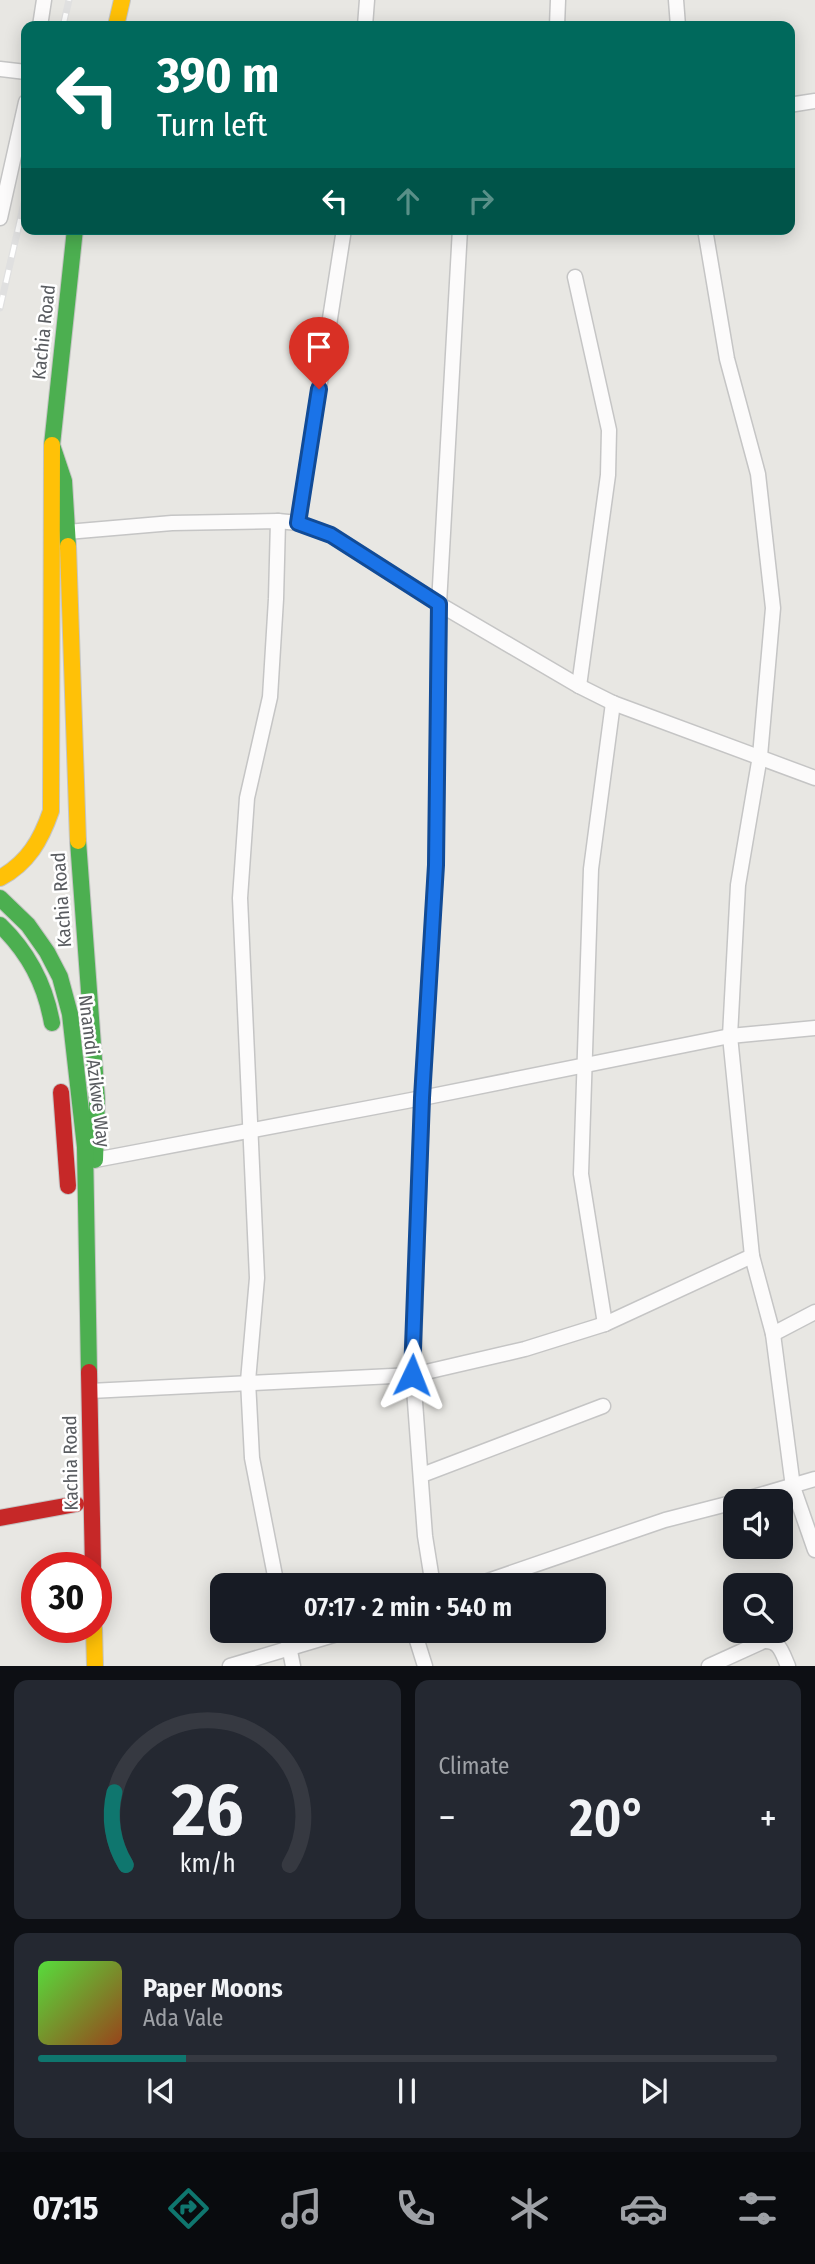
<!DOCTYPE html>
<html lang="en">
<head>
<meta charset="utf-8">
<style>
  :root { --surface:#171b24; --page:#242831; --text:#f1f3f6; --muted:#9ea1a6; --line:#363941; --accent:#0f766e }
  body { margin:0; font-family:"Fira Sans Condensed",sans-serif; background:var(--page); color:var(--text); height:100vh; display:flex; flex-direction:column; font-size:26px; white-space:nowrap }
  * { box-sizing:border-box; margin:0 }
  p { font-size:23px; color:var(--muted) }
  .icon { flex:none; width:38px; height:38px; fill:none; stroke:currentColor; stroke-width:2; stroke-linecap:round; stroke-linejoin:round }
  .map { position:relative; height:1666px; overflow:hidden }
  .details { display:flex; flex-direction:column; gap:14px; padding:14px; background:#0d0f14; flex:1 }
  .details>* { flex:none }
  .top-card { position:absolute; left:21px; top:21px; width:774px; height:214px; border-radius:14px; box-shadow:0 4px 18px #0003; background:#00695c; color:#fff; overflow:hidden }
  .buttons { position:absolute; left:723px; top:1489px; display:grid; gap:14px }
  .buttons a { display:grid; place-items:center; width:70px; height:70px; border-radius:14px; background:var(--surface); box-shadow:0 4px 18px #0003; font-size:35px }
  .speed { position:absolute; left:21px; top:1552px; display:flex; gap:14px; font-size:35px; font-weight:700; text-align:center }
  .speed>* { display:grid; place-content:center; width:91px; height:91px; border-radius:50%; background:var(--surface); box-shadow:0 4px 18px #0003; line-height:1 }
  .speed .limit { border:10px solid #d22; background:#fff; color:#111 }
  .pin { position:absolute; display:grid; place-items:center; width:60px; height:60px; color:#fff; margin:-72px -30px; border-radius:50% 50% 50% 0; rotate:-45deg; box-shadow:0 0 7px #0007 }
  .pin .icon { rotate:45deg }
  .me { position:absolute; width:77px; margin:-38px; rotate:2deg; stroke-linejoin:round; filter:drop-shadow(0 0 5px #0008) }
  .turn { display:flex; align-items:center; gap:24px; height:147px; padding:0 21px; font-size:32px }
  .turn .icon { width:91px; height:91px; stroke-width:2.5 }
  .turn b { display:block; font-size:49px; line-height:60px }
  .lanes { display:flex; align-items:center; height:66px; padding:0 21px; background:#0003; justify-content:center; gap:35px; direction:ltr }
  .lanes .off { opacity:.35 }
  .big { font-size:52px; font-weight:600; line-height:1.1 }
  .details .card { flex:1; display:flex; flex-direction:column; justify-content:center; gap:10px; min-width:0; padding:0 24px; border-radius:14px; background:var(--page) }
  .details .dial { align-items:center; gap:0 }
  .dial svg { height:182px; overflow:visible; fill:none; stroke:var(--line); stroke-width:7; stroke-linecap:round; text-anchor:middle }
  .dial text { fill:var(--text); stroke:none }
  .song { display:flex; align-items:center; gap:21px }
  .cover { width:84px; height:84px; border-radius:10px; background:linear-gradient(135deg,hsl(110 70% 55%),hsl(20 70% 35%)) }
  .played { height:7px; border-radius:4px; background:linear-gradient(90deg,var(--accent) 20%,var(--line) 20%) }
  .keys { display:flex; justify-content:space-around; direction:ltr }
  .heat { display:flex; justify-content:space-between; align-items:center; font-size:38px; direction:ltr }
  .details .tiles { flex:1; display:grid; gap:14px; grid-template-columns:1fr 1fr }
  .card:last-child { grid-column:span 2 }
  .trip { position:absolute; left:210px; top:1573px; width:396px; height:70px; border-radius:14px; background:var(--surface); box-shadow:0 4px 18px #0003; font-weight:600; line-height:70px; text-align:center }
  .dock { display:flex; height:112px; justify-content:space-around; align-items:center; background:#090b0e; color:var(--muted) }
  .dock .icon { width:49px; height:49px }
  .dock .active { color:var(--accent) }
  .dock b { font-size:32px; color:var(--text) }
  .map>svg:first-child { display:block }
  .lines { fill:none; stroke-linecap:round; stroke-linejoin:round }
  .street-casing { stroke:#c5c5c5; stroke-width:17 }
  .fast-casing { stroke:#c5c5c4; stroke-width:18 }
  .slow-casing { stroke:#c5c5c4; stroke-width:18 }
  .jam-casing { stroke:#c5c5c4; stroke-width:18 }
  .street { stroke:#fcfbfb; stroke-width:14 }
  .fast { stroke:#4caf50; stroke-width:16 }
  .slow { stroke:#ffc107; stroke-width:16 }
  .jam { stroke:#c62828; stroke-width:16 }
  .rail-casing { stroke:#e0e0e0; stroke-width:7 }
  .rail { stroke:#fff; stroke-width:4.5; stroke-dasharray:13; stroke-linecap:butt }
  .route-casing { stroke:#114b97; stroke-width:18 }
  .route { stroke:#1a73e8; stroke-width:12 }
  .labels { text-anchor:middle; stroke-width:5; stroke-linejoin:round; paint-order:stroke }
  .street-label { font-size:19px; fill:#595c60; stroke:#fff }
</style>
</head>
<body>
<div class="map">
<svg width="815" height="1666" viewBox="0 0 815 1666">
  <rect width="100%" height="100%" fill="#e8e7e3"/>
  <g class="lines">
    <defs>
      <g id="street">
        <path d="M676 0 678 26"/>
        <path d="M40 26 44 0"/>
        <path d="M365 26 367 0"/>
        <path d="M557 26 558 0"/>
        <path d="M0 69 26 72"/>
        <path d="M789 105 815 101"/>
        <path d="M0 218 26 102"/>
        <path d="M705 229 727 359 758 474 773 608 760 756 738 885 730 1036 752 1256 773 1334 793 1487 815 1550"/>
        <path d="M575 277 609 430 608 475 579 686"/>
        <path d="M298 523 344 229"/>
        <path d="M67 532 172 523 278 521 298 523 331 535 439 604 579 686 613 703 815 778"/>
        <path d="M95 1160 422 1098 730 1036 815 1028"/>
        <path d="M605 1324 581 1174 591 869 613 703"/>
        <path d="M773 1334 815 1312"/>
        <path d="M90 1391 413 1375 525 1349 605 1324 752 1256"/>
        <path d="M422 1475 603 1406"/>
        <path d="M736 1502 815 1479"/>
        <path d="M277 1586 252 1458 248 1381 257 1278 240 898 247 798 270 697 276 599 278 521"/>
        <path d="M433 1586 425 1536 413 1375 422 1098 436 865 439 604 460 229"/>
        <path d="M473 1586 665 1520 735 1502"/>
        <path d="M286 1631 293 1666"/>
        <path d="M414 1631 425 1666"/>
        <path d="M230 1666 347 1631"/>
        <path d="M709 1666 764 1641C780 1640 782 1653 788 1666"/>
      </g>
      <g id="fast">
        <path d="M68 546 64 481 52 445 75 229"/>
        <path d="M78 841 97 1100 95 1160"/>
        <path d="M0 898 28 925 47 952 60 977 70 1014 85 1147 89 1372"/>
        <path d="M0 925C29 953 45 984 52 1023"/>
      </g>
      <g id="slow">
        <path d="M116 26 122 0"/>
        <path d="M68 546 78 841"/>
        <path d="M0 878C28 863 41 840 51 811L52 445"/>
        <path d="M94 1628 95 1666"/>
      </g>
      <g id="jam">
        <path d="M61 1092 68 1186"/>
        <path d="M89 1372 93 1568"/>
        <path d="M0 1518 76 1504"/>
      </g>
    </defs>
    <use href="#street" class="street-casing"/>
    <use href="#fast" class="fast-casing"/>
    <use href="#slow" class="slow-casing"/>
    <use href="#jam" class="jam-casing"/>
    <use href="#street" class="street"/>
    <use href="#fast" class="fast"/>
    <use href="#slow" class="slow"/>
    <use href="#jam" class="jam"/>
    <defs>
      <g id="rail">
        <path d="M63 26 69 0"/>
        <path d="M0 308 26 194"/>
      </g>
    </defs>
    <use href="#rail" class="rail-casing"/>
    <use href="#rail" class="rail"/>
  </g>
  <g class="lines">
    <defs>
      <path id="route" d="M319 389 298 523 331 535 439 604 436 865 422 1098 412 1375"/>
    </defs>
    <use href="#route" class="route-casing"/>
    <use href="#route" class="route"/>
  </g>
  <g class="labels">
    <g class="street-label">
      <text transform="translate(43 332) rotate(-84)" y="7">Kachia Road</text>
      <text transform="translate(61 900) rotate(-94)" y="7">Kachia Road</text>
      <text transform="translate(95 1071) rotate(83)" y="7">Nnamdi Azikwe Way</text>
      <text transform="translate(70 1463) rotate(-91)" y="7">Kachia Road</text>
    </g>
  </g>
</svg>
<div class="buttons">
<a><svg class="icon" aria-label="sound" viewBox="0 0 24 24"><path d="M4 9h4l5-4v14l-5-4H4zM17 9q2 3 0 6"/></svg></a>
<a><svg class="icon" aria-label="search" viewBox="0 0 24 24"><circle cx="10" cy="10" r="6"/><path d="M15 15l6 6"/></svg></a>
</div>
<div class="speed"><div class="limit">30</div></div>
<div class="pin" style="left:319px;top:389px;background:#d93025"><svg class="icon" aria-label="arrive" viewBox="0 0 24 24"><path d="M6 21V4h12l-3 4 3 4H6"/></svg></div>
<svg class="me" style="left:412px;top:1375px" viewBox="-20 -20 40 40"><path d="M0-17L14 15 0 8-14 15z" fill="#1a73e8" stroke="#fff" stroke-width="4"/></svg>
<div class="trip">07:17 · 2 min · 540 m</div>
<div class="top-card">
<div class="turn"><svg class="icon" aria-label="left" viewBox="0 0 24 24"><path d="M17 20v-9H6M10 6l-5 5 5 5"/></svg><div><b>390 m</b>Turn left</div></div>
<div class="lanes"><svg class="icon" aria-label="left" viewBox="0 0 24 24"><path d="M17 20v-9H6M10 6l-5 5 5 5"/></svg><svg class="icon off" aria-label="ahead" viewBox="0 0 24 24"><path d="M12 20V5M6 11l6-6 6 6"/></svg><svg class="icon off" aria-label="right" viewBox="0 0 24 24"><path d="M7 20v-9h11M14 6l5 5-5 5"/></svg></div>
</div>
</div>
<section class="details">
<div class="tiles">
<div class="card dial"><svg viewBox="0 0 100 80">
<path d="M14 69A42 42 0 1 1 86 69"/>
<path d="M14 69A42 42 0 0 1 9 37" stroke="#0f766e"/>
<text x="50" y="56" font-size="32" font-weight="700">26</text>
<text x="50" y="72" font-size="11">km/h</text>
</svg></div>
<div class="card"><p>Climate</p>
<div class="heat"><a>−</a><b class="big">20°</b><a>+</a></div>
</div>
<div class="card">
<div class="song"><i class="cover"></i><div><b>Paper Moons</b><p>Ada Vale</p></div></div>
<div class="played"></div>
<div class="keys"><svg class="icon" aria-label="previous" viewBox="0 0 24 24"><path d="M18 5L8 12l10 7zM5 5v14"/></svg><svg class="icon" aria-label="pause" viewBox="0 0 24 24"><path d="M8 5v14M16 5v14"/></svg><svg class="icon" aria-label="next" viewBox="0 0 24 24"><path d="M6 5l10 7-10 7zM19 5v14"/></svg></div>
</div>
</div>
</section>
<nav class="dock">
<b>07:15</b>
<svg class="icon active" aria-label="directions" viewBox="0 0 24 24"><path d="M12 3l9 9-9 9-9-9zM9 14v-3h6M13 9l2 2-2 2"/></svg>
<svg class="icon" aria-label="music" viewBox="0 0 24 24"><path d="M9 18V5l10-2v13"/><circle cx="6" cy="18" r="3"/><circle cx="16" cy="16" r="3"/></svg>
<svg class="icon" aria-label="phone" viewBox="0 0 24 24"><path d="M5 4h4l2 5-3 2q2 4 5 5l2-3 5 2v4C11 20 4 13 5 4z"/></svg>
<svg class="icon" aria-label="climate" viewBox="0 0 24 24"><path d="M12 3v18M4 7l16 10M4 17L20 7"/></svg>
<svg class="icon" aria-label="car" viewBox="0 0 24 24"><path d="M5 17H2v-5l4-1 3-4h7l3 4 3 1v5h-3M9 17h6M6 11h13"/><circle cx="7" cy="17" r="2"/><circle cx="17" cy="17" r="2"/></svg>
<svg class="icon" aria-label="filters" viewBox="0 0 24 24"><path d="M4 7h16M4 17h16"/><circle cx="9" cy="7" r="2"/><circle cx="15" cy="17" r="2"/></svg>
</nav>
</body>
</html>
